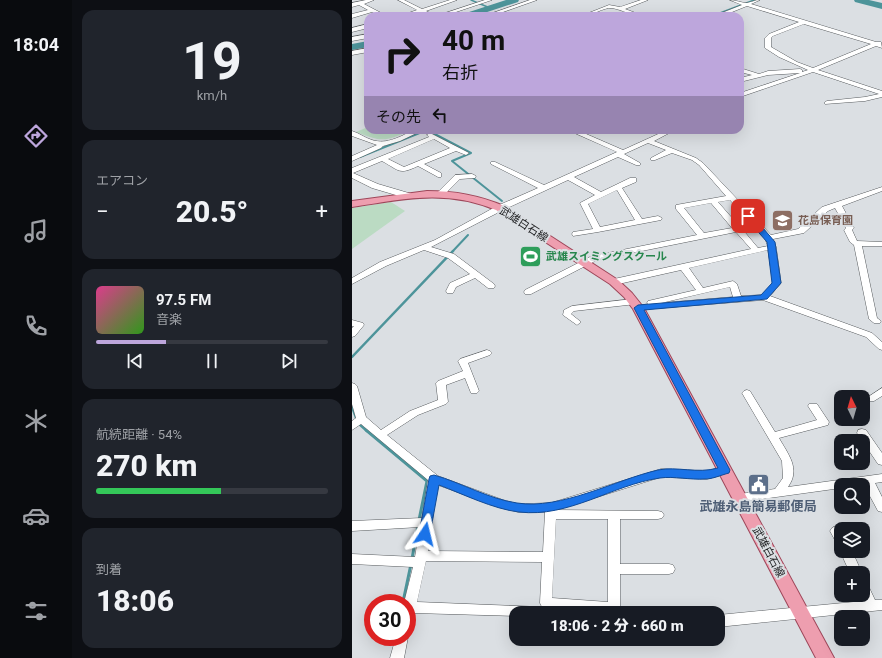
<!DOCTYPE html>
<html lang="ja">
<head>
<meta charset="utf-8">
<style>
  :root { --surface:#171b24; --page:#20242c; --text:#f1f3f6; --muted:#9ea1a6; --line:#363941; --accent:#bda6dc }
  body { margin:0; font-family:Roboto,"Noto Sans JP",sans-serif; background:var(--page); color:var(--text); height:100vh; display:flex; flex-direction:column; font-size:15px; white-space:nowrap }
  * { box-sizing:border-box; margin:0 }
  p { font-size:13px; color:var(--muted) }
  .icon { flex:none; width:22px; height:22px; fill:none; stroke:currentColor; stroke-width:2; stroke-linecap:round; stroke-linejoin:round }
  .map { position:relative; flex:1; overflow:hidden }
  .drawer { display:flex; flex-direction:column; gap:10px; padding:10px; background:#0d0f14; width:280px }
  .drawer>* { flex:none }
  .banner { position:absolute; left:12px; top:12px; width:380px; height:122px; border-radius:12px; box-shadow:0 4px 16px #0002; background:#bda6dc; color:#111; overflow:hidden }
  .needle { width:26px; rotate:355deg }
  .buttons { position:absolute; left:482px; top:390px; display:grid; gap:8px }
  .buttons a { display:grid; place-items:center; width:36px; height:36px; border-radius:8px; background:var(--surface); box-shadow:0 4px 16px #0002; font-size:20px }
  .speed { position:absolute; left:12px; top:594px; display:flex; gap:8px; font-size:20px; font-weight:700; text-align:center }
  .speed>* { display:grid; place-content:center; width:52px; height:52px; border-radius:50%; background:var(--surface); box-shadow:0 4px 16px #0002; line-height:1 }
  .speed .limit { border:6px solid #d22; background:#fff; color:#111 }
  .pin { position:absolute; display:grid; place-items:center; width:34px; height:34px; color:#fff; margin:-17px; border-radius:8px; box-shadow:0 2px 6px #0006 }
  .me { position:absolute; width:44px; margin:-22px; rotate:10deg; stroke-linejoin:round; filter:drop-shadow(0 0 3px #0008) }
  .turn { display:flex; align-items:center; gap:14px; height:84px; padding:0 12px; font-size:18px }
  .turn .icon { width:52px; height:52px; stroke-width:2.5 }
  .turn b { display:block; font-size:28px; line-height:34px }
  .then { display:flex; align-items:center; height:38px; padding:0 12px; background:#0003; gap:8px; font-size:15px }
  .big { font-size:30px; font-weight:800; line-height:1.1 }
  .drawer .tile { flex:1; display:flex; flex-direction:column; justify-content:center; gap:6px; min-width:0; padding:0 14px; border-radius:12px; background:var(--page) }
  .drawer .dial { align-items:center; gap:0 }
  .dial b { font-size:52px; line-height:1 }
  .song { display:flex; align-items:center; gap:12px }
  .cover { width:48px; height:48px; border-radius:6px; background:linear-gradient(135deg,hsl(330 70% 55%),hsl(110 70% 35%)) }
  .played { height:4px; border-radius:2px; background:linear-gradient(90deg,var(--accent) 30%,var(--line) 30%) }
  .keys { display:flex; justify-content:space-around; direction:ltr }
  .heat { display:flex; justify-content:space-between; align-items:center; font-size:22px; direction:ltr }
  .charge { height:6px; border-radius:3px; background:linear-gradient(90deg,#34c759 54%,var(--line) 0) }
  .trip { position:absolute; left:157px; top:606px; width:216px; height:40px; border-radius:12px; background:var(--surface); box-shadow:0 4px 16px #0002; font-weight:800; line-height:40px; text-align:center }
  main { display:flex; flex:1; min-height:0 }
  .tabs { display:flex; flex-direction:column; width:72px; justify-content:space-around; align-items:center; background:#090b0e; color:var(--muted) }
  .tabs .icon { width:28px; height:28px }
  .tabs .selected { color:var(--accent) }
  .tabs b { font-size:18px; color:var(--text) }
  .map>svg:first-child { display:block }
  .green { fill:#bbdbc3 }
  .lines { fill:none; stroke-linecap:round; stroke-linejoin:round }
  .stream-far3 { stroke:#4d949a; stroke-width:1.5 }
  .stream-far2 { stroke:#4d949a; stroke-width:2 }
  .stream-far1 { stroke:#4d949a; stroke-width:2.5 }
  .stream { stroke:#4d949a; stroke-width:3 }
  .river { fill:#4d949a; fill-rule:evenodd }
  .minor-casing { stroke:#575b5e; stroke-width:1 }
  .major-casing { stroke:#9e475a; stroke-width:2 }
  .minor { fill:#fff; fill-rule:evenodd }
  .major { fill:#ee9eaf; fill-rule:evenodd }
  .route { fill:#1a73e8; stroke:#114b97 }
  .labels { text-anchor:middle; stroke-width:4; stroke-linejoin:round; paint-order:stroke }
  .education-label { font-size:11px; font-weight:bold; fill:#785e54; stroke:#dbdfe3; text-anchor:start }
  .street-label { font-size:11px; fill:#1e1f21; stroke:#dbdfe3 }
  .leisure-label { font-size:11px; font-weight:bold; fill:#27864d; stroke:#dbdfe3; text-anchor:start }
  .near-service-label { font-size:13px; font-weight:bold; fill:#4e5e75; stroke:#dbdfe3 }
</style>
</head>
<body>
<main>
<nav class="tabs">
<b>18:04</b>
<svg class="icon selected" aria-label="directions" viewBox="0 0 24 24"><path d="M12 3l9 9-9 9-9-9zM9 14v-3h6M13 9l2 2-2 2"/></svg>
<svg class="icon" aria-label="music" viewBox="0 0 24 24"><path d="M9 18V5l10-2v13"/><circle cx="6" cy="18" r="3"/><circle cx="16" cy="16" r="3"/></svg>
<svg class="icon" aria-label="phone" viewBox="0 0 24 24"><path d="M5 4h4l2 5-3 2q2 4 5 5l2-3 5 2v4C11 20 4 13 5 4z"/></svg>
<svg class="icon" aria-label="climate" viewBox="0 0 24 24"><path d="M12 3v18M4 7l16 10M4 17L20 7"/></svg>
<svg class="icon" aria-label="car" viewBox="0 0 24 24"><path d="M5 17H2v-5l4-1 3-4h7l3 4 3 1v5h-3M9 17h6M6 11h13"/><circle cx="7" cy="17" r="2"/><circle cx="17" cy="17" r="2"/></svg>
<svg class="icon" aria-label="filters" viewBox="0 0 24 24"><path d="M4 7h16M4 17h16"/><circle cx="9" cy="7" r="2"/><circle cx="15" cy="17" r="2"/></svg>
</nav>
<section class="drawer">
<div class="tile dial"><b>19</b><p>km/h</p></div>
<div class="tile"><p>エアコン</p>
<div class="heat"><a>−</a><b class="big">20.5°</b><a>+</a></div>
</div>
<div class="tile">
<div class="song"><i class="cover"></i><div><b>97.5 FM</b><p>音楽</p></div></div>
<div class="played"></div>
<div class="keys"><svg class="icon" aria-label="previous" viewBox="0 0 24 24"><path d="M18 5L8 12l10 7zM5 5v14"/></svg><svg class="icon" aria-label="pause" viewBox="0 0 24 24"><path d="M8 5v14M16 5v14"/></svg><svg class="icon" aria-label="next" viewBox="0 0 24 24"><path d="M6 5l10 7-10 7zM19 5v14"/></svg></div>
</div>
<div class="tile"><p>航続距離 · 54%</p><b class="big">270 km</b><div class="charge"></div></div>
<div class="tile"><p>到着</p><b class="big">18:06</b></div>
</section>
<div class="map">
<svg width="530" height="658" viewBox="0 0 530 658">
  <rect width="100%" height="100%" fill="#dbdfe3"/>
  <g class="green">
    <path d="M16 127V130H60C33 141 32 143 4 132Z"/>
    <path d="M39 202 53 211 0 249V208Z"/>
  </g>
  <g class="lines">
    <g class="stream-far3">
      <path d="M119 0 138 8"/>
      <path d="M360 16 402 0"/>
    </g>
    <g class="stream-far2">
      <path d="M8 157 75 130 119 153 100 161 150 201"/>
      <path d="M100 252 116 235"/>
    </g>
    <g class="stream-far1">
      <path d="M0 357 101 251"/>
      <path d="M0 407 6 423 15 431"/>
    </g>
    <g class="stream">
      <path d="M14 430 75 481 67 520"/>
      <path d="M60 559 66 525"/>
      <path d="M55 602H51L59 564"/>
      <path d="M200 609 255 613"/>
    </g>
    <g class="river">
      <path d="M154 0H167L166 2 123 16H109L111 14Z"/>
      <path d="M502 0H517L530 3V9L503 2Z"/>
      <path d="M16 41V47L0 50V44Z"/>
    </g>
    <defs>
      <g id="minor">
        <path d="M14 0H22L12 4 35 16H28L20 12 0 18V14L16 10 7 5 0 7V3Z"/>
        <path d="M46 0H52L70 9 98 0H105L74 11 84 16H77L69 12 56 16H48L65 10Z"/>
        <path d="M133 0H140L92 16H84Z"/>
        <path d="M178 0H185L140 16H132Z"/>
        <path d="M289 0H296L273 9 292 16C280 16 271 10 260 8 252 7 240 16 229 16L257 5 268 7Z"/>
        <path d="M378 0C383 0 390 3 395 3 400 2 403 0 408 0L399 4 524 42H529L530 48 524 46 466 70 530 91V97L513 101 473 104V102L475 101 513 97 527 94 461 72 388 97V93L448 73 416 75 388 82V78L400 75 388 72V68L407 74 416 71 448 69 450 70V72L456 70 427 57 413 48V38L417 34 447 22 395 6 370 16H362L390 5ZM452 24 519 44 461 68 445 62 419 47V38L421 36Z"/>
        <path d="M16 24V28L0 32V28Z"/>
        <path d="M16 34V38L0 41V37Z"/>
        <path d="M16 48V52L0 55V51Z"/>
        <path d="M62 130H71L48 141 31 146 29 148 0 161V156L25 145 0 136V131C7 133 13 138 20 140 35 145 49 136 62 130Z"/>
        <path d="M216 130H225L271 150 315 130H323L302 141 344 158 351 163 419 235 446 229 470 207 530 187V191L490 206 502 228 500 230 505 241 530 242V246H510L525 318 529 321 528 323H522L517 319 502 245 498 242 492 230 494 228 483 208 476 211 452 233 421 239 424 247 429 283 418 296 520 333 530 342V350L527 349 514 337 411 300 283 310 282 308 283 306 296 304 295 303 296 301 344 290 329 270 262 285 258 282 262 279 399 249 384 232 245 260 179 294H173L172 292 173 290 240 256 345 235 324 209V205L374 196 347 165 340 160 320 153 303 160H299V158L314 150 296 143 272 154 288 163V165H284L266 157 222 177 249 192 278 178H284V182L270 188 290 219 306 216 310 218 309 220 246 232 221 236 220 234 221 232 241 229 228 203 243 195 216 180 151 210 79 247 102 254 142 284 143 286 142 288H136L123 278 104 287 101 293H95L94 291 98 283 118 274 96 258 72 250 34 266 0 284V278L28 262 83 240 145 206 186 188 139 164V162H143L192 185 265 152ZM265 190 283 220 248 227 236 204ZM378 200 400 224 387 226 366 202ZM359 203 380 228 352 233 332 208ZM403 228 413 239 416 246 406 248 391 230ZM416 250 421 283 409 295 389 296 385 284 381 281 351 288 337 268ZM378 287 381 297 309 303Z"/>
        <path d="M78 133 117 153 114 155 104 151 72 164 89 173V177H86L66 166C47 175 48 171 30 161L1 173 26 184 60 194V198H54L20 188 0 178V168L77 137 75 135ZM82 139 98 148 52 167 36 159Z"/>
        <path d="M120 174 124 176 123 178 108 179 92 195H86L85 193 103 175Z"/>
        <path d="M281 299 285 302 284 304 222 311 219 314 229 322 225 325 211 315 212 310 220 306Z"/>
        <path d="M0 320 11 323 12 325 3 336 0 337V328L2 326H0Z"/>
        <path d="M135 350 138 351 140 353 138 355 116 363 127 391 125 393H119L113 378 94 385 96 402 94 404 66 415 35 435 86 476 151 500 166 504 199 503 309 469 355 471 373 466 377 467 378 470 377 473 355 479 309 477 204 510 306 511 310 512 312 515 310 518 306 519H268V564H317L321 565 323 569 321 573 317 574H268V608L266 612 257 613 203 609 205 613H164V616L62 613 59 621 55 622V603H52L61 567 0 564V554L63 557 68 527 0 531V521L70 518 76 480 9 424 0 430V421L4 418 0 404V383L3 384 5 386 14 417 29 430 58 411 86 400 84 383 86 381 111 371 106 361 108 359ZM86 485 146 507 166 512H193L191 552 76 551ZM204 519H256V602L200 598ZM74 561 190 562 188 603 190 607 65 602Z"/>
        <path d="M530 388V396L522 401H516L514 399 516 397Z"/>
        <path d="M395 390 398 391 423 432 465 420 456 406 457 404H465L477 422 476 425 427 438C436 454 449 469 436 487L530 474V482L523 483 530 497V512L526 511 512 485H489V488L388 502 384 501 382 498 384 495 388 494 423 489 431 478 430 461 390 393 392 391Z"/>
        <path d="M510 429 514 430 530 453V465L526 464 505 433 506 430Z"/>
        <path d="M484 526 489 530V546L485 544 478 531 480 528Z"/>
        <path d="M489 549V551H500L510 573H498L488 551Z"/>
        <path d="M511 582 515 583 523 600H530V610L366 627V615L512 601 509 595H511Z"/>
        <path d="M55 634 56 637 52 658H38L44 637H55Z"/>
      </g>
      <path id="major" d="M75 191C103 191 126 195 152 206L266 280 280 293 292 308 482 658H464L281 309 272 297 258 284 144 210C94 189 52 199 0 207V201Z"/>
    </defs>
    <use href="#minor" class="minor-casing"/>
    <use href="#major" class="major-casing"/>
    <use href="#minor" class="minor"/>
    <use href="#major" class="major"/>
  </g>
  <path class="route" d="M396 213 399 214 423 242 429 283 415 299 292 310 378 470 377 473C369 475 361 479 353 479 338 480 322 476 308 478 260 485 217 518 167 512 141 509 111 494 87 485L78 534 77 537 73 538 68 537 67 534 77 479 78 476 82 475C110 483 137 499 165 503 209 510 263 480 306 470 325 466 345 474 366 468L282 308 286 305 409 295 420 283 415 242 392 216Z"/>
  <defs>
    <symbol id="school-square" viewBox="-11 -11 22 22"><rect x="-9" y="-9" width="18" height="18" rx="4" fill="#8d6e63" stroke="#dbdfe3"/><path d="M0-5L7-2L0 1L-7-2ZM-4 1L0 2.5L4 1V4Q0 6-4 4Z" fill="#fff"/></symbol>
    <symbol id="stadium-square" viewBox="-11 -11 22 22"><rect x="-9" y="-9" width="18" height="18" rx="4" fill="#2e9e5b" stroke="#dbdfe3"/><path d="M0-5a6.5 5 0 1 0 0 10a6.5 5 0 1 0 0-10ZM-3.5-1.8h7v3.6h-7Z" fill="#fff"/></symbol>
    <symbol id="civic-square" viewBox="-11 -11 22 22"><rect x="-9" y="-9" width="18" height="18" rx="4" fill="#5c6f8a" stroke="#dbdfe3"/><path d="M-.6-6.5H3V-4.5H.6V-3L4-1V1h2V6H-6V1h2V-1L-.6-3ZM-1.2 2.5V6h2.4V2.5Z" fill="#fff"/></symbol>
  </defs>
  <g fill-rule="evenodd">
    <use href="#school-square" x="418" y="208" width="25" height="25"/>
    <use href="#stadium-square" x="166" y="244" width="25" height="25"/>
    <use href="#civic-square" x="394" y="472" width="25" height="25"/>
  </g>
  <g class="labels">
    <g class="education-label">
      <text x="446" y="224">花島保育園</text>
    </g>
    <g class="street-label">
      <text transform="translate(172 224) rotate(33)" y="4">武雄白石線</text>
      <text transform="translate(417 552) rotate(62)" y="4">武雄白石線</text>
    </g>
    <g class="leisure-label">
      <text x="194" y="260">武雄スイミングスクール</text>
    </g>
    <g class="near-service-label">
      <text x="406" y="511">武雄永島簡易郵便局</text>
    </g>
  </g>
</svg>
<div class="buttons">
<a><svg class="needle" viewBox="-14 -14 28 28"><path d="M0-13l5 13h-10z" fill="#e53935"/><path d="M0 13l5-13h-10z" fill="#9ea1a6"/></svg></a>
<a><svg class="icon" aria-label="sound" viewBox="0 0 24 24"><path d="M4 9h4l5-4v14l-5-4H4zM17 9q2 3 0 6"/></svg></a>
<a><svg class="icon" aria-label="search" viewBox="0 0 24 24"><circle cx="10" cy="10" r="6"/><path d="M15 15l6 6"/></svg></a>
<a><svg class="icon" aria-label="layers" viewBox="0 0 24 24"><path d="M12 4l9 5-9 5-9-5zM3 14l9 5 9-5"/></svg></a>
<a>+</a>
<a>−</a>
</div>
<div class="speed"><div class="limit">30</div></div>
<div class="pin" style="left:396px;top:216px;background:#d93025"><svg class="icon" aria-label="arrive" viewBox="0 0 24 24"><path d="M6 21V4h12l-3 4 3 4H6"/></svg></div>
<svg class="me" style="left:73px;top:534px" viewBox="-20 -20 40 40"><path d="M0-17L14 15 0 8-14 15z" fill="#1a73e8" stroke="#fff" stroke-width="4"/></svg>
<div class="trip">18:06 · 2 分 · 660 m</div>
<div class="banner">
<div class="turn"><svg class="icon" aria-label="right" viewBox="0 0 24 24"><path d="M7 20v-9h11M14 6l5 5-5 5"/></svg><div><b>40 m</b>右折</div></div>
<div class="then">その先<svg class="icon" aria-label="left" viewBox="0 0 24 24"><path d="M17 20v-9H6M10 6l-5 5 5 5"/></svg></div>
</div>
</div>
</main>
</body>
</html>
